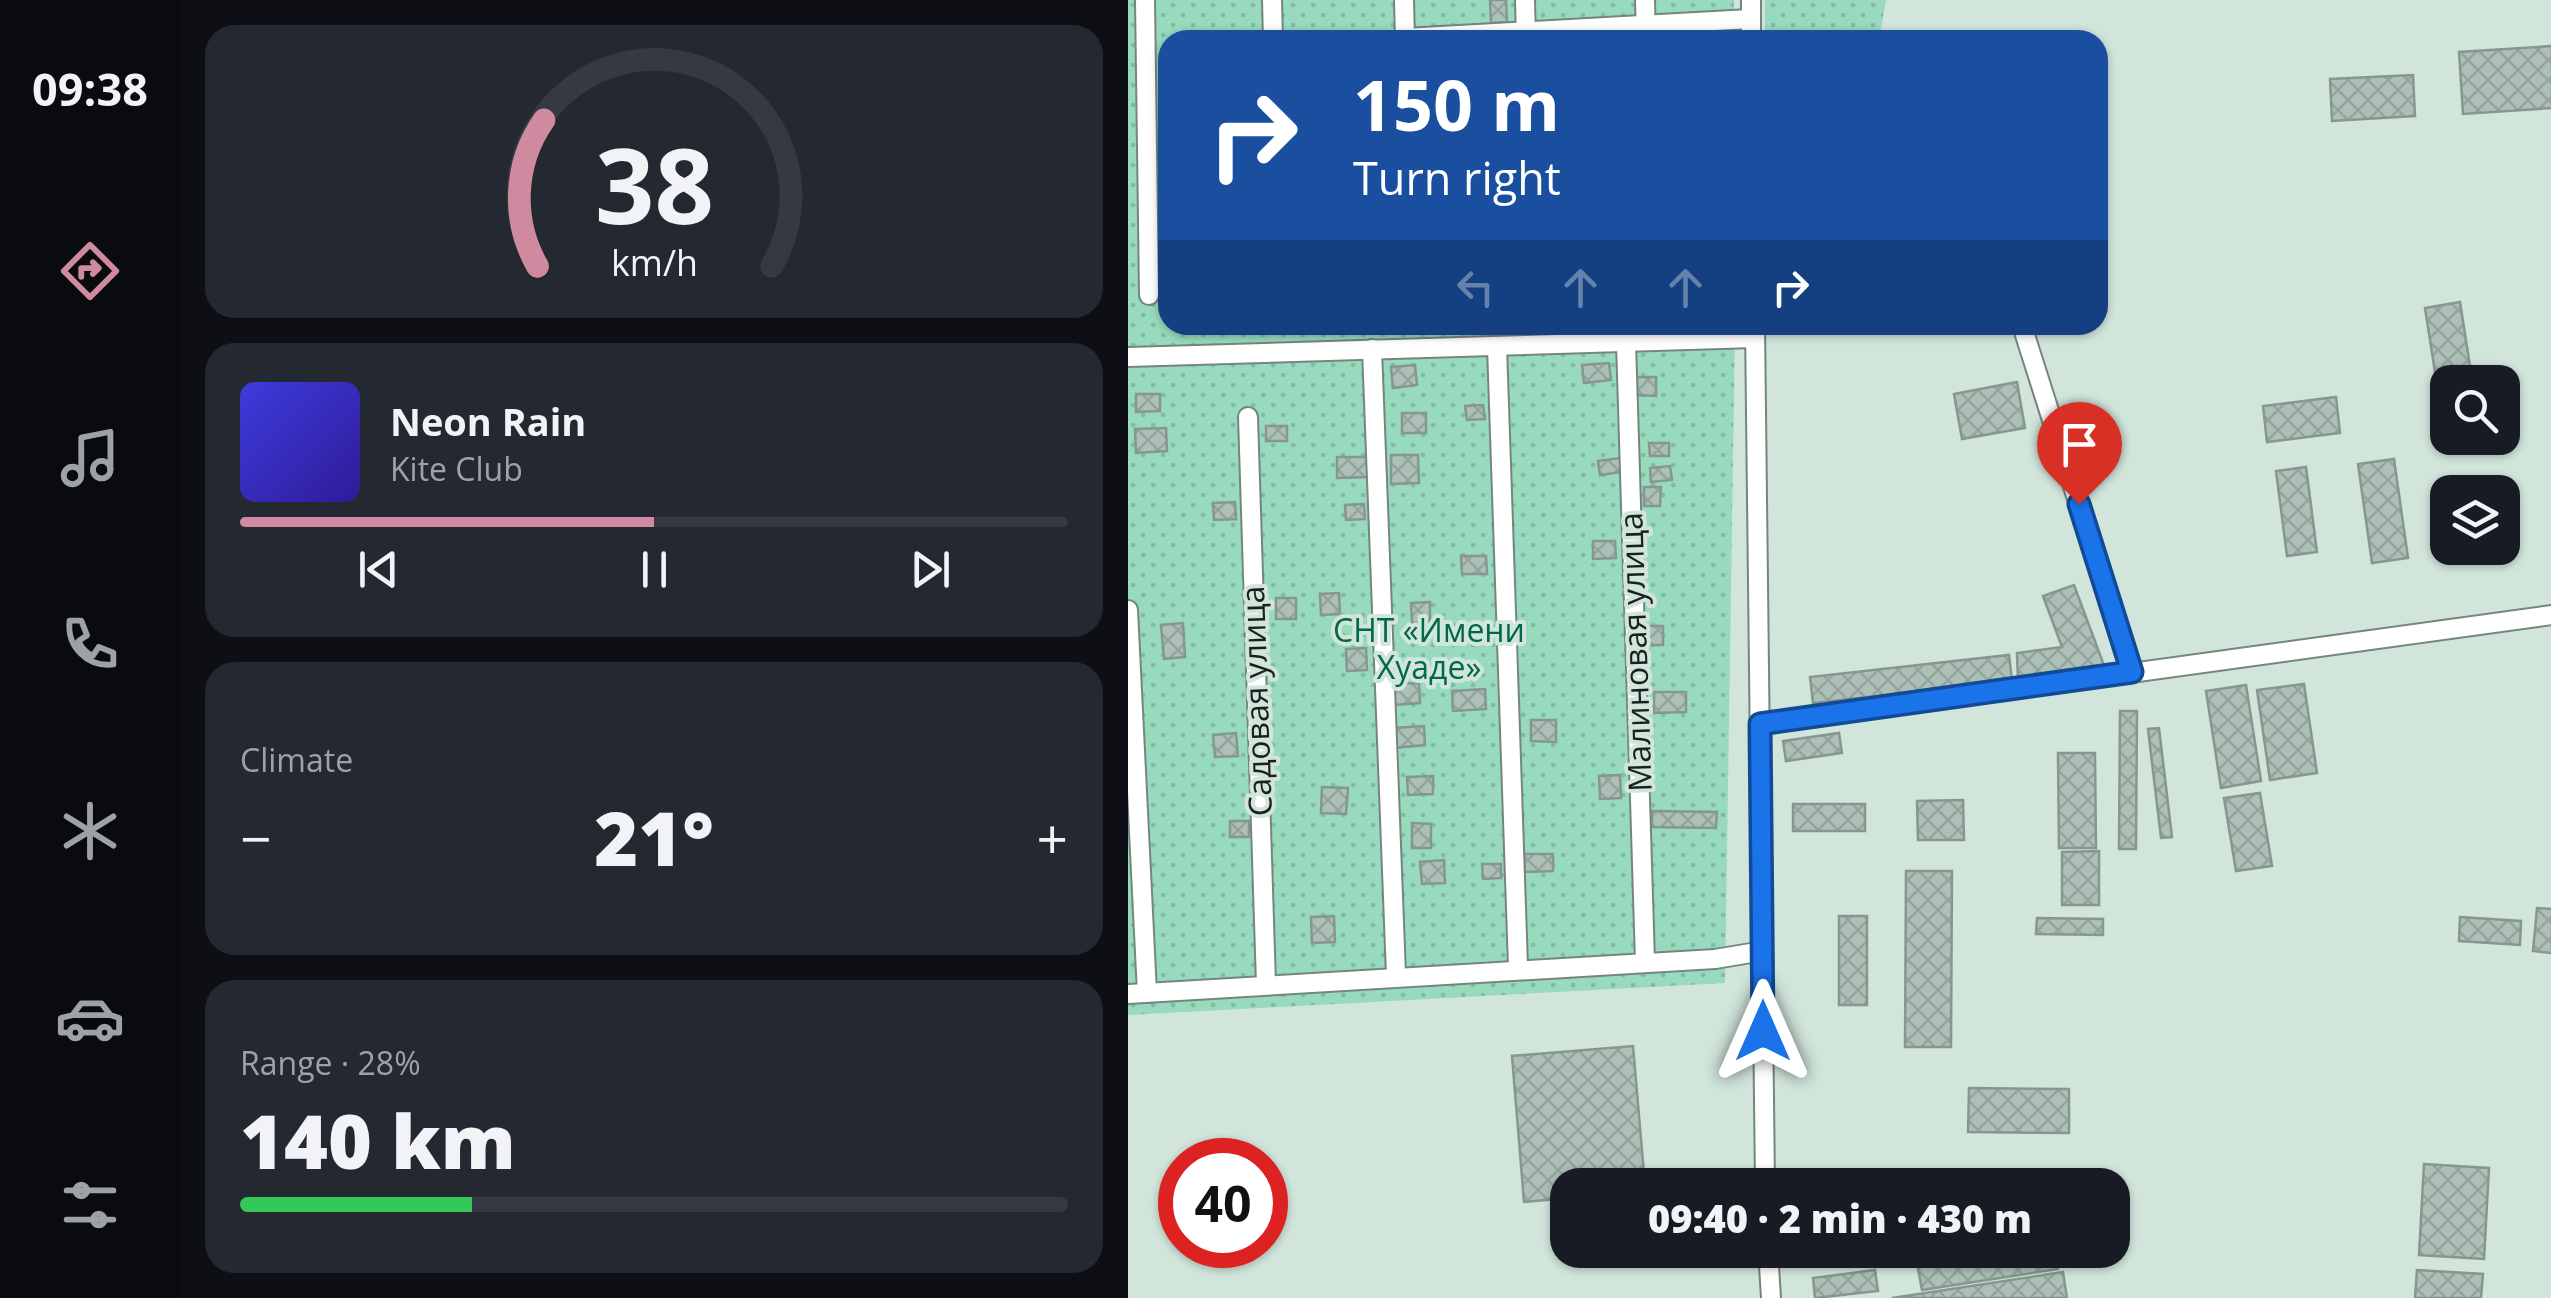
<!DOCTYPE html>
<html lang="en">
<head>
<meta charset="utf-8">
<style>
  :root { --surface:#171b24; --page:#242831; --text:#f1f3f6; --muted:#9ea1a6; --line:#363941; --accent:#cf8a9f }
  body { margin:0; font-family:"Open Sans",sans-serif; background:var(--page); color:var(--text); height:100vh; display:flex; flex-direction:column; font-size:38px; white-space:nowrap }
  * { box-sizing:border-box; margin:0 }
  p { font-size:32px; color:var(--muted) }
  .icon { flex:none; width:55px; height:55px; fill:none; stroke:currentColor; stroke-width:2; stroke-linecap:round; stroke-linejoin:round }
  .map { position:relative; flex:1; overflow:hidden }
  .sheet { display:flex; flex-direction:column; gap:25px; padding:25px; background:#0d0f14; width:948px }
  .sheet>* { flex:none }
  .hud { position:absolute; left:30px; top:30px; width:950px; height:305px; border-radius:30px; box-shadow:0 2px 8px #0004; background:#1a4fa0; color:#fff; overflow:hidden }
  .buttons { position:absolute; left:1302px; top:365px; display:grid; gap:20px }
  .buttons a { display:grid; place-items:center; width:90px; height:90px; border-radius:20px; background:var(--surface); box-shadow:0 2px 8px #0004; font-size:50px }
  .speed { position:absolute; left:30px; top:1138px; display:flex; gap:20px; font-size:50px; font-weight:700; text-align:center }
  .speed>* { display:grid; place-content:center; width:130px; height:130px; border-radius:50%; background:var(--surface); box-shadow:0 2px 8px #0004; line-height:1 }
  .speed .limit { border:15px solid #d22; background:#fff; color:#111 }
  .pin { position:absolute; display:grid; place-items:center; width:85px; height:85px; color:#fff; margin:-102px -42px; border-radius:50% 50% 50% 0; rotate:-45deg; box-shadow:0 0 10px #0007 }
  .pin .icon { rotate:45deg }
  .me { position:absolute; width:110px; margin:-55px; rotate:0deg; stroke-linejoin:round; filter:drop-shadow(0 0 8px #0008) }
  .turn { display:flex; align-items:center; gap:35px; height:210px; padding:0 30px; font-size:45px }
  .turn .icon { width:130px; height:130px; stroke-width:2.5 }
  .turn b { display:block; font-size:70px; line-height:85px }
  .lanes { display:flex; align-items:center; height:95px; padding:0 30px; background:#0003; justify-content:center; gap:50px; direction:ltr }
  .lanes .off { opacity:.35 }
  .big { font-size:75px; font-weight:800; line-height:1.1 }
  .sheet .tile { flex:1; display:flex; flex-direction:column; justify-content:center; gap:15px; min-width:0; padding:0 35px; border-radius:30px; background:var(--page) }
  .sheet .dial { align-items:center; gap:0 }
  .dial svg { height:260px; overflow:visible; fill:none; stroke:var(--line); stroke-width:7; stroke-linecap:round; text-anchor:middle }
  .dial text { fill:var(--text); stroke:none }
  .song { display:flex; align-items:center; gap:30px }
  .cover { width:120px; height:120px; border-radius:15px; background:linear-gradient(135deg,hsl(240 70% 55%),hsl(250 70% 35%)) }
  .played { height:10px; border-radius:5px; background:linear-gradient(90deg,var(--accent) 50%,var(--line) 50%) }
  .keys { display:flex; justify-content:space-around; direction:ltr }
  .heat { display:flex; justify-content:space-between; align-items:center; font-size:55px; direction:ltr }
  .charge { height:15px; border-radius:8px; background:linear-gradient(90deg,#34c759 28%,var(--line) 0) }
  .trip { position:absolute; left:422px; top:1168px; width:580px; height:100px; border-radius:30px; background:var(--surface); box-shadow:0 2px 8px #0004; font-weight:800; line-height:100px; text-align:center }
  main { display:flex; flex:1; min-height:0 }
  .menu { display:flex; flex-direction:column; width:180px; justify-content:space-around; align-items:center; background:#090b0e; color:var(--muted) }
  .menu .icon { width:70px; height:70px }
  .menu .selected { color:var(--accent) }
  .menu b { font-size:45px; color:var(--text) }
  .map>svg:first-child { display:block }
  .garden { fill:url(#garden-dots) }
  .building { fill:url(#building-cross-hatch); stroke:#85978f; stroke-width:2.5 }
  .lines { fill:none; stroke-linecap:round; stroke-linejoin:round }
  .minor-casing { stroke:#74867d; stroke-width:22 }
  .minor { stroke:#fff; stroke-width:18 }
  .route-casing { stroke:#114b97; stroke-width:25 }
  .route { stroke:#1a73e8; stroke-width:18 }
  .labels { text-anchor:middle; stroke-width:8; stroke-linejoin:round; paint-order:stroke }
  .park-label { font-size:32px; fill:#00684b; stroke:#d1e5db }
  .street-label { font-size:32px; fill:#19201d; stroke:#d1e5db }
</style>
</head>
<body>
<main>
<nav class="menu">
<b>09:38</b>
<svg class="icon selected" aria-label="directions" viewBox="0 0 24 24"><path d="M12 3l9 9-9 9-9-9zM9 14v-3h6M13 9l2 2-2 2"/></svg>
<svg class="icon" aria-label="music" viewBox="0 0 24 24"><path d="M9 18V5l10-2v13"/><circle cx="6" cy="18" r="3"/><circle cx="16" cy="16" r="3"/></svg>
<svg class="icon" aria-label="phone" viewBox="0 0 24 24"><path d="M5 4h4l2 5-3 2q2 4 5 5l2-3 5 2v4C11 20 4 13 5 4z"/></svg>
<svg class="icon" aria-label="climate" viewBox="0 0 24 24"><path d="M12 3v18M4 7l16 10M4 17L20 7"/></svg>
<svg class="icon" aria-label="car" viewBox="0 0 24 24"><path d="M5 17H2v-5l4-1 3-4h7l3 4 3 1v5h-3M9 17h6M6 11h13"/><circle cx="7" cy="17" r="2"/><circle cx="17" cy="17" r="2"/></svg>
<svg class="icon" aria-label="filters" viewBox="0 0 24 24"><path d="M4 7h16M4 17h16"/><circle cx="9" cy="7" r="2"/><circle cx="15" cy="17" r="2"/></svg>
</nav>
<section class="sheet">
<div class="tile dial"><svg viewBox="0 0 100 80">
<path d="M14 69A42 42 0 1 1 86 69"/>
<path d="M14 69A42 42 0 0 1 16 24" stroke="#cf8a9f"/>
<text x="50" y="56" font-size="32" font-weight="700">38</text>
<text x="50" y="72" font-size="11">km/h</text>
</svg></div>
<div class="tile">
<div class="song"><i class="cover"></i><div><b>Neon Rain</b><p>Kite Club</p></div></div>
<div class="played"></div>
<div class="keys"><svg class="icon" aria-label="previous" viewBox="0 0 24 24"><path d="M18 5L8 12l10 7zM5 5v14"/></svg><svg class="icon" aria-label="pause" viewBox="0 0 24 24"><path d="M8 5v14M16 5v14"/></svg><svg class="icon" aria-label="next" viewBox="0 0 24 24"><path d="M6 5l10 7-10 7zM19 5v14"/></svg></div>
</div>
<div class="tile"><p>Climate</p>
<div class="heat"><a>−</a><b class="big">21°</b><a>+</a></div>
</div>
<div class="tile"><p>Range · 28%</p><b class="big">140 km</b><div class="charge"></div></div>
</section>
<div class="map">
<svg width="1424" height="1298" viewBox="0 0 1424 1298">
  <defs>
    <pattern id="garden-dots" width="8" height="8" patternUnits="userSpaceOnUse" patternTransform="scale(2.5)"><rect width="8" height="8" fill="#97dabd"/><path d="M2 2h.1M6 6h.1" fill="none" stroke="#82bba2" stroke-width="1.8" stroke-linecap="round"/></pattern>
    <pattern id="building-cross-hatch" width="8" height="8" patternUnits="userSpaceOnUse" patternTransform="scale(2.5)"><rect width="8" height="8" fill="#adc0b7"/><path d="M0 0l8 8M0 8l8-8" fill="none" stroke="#94a59d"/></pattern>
  </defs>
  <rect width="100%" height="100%" fill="#d1e5db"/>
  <g class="garden">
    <path d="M0 0H606V40H40V325H607L597 983 0 1015Z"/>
    <path d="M637 0H758L751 40H637Z"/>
  </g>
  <g class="building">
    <path d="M362 0H378L379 22 363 23Z"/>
    <path d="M1424 46V108L1335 114 1331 52Z"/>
    <path d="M1285 75 1287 116 1204 121 1202 79Z"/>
    <path d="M1332 302 1342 366 1307 372 1297 308Z"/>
    <path d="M481 363 483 380 456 383 454 365Z"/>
    <path d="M287 365 289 385 265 388 263 367Z"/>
    <path d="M509 377H528V396L509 395Z"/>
    <path d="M889 382 897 428 834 439 826 394Z"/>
    <path d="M8 394H32V411L8 412Z"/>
    <path d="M1208 397 1212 433 1139 442 1135 406Z"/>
    <path d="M355 405 357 419 339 420 337 406Z"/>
    <rect x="274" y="413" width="24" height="20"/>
    <rect x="138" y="426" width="21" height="15"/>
    <path d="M38 428 39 451 8 453 7 429Z"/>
    <path d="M521 443H541V456H522Z"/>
    <path d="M263 455H290L291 483 263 484Z"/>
    <path d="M209 457H239L240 477 209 478Z"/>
    <path d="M492 458 494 472 472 475 470 461Z"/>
    <path d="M1266 459 1280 558 1244 563 1230 464Z"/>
    <path d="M542 466 544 480 523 482 522 468Z"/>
    <path d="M1178 467 1189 552 1159 556 1148 471Z"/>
    <path d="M516 487H533L532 506H516Z"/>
    <path d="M107 502 108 519 86 520 85 503Z"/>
    <path d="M236 504 237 519 218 520 217 505Z"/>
    <path d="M465 541H487L488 558 465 559Z"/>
    <path d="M333 556H358L359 574H334Z"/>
    <path d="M946 585 977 668 890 682 889 653 934 647 915 596Z"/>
    <path d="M211 593 212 614 193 615 192 594Z"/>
    <rect x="148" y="598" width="20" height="21"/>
    <path d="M302 602V622L284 623 283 603Z"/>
    <path d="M55 623 57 657 36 659 33 625Z"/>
    <rect x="517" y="626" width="18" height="19"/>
    <path d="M238 648 239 670 219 671 218 649Z"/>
    <path d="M881 655 884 681 685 703 682 677Z"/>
    <path d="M291 683 292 703 266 705V684Z"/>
    <path d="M1176 684 1189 773 1142 780 1129 690Z"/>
    <path d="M1118 685 1133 781 1093 788 1078 691Z"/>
    <path d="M357 689 358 709 325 711 324 691Z"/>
    <path d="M526 692H558V712L526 713Z"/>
    <path d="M992 711H1009L1008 849H991Z"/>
    <path d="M403 720H428V742L403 741Z"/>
    <path d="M296 726 297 745 267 748 265 728Z"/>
    <path d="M1031 728 1044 837 1033 838 1020 729Z"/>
    <path d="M108 733 110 756 87 757 85 735Z"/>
    <path d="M711 733 714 753 658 761 655 741Z"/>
    <path d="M930 753H967L968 848H931Z"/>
    <path d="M492 775 493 798 472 799 471 776Z"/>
    <path d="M305 776V794L280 795 279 777Z"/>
    <path d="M194 787 220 788 218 814 193 813Z"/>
    <path d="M1132 793 1144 866 1108 871 1096 798Z"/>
    <path d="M835 800 836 840H790L789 801Z"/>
    <rect x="665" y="804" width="72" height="27"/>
    <path d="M524 811 589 812 588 828 524 827Z"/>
    <rect x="102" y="821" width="19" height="16"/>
    <path d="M284 823 303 824V848H284Z"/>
    <path d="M971 851V905H934V852Z"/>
    <path d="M396 854H425V871L397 872Z"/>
    <path d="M316 860 317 883 294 884 292 862Z"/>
    <path d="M354 864H373V878L355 879Z"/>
    <path d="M778 871H824L823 1047H777Z"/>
    <path d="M1409 908 1424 909V953L1405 951Z"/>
    <path d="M206 916 207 942 184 943 183 917Z"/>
    <rect x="711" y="916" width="28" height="89"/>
    <path d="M1332 917 1393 921 1392 945 1331 941Z"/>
    <path d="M909 918 975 919V935L908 934Z"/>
    <path d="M505 1046 517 1185H440V1198L396 1202 384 1056Z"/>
    <path d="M841 1088 941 1089V1133L840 1132Z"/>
    <path d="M1296 1164 1361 1168 1356 1259 1291 1255Z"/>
    <path d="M831 1178V1185H772L771 1180Z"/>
    <path d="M739 1250H803V1251L741 1260Z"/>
    <path d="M872 1250H927L930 1269 794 1290 789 1263Z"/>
    <path d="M747 1270 750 1291 687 1298 685 1278Z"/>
    <path d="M1289 1270 1355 1274 1353 1298H1287Z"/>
    <path d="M935 1272 939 1298H764Z"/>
  </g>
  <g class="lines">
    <defs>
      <g id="minor">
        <path d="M17 0 21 295"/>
        <path d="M144 0 145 40"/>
        <path d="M276 0 277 40"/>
        <path d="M397 0 398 39"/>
        <path d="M517 0 518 40"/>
        <path d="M623 0V40"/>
        <path d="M277 38 622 19"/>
        <path d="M627 325 637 1185"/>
        <path d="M897 335 1004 672"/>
        <path d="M498 342 517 962"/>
        <path d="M369 346 390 967"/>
        <path d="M244 349 268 975"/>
        <path d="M0 357 627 338"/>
        <path d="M120 417 138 984"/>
        <path d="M0 610 19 993"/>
        <path d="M632 724 1424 615"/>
        <path d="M0 994 587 959 635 951"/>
        <path d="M640 1250 643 1298"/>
      </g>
    </defs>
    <use href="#minor" class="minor-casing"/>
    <use href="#minor" class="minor"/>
  </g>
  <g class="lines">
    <defs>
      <path id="route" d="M635 1031 632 724 1004 672 951 504"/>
    </defs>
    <use href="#route" class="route-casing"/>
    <use href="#route" class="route"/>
  </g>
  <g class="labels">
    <g class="park-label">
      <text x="301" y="642">СНТ «Имени<tspan x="301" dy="37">Хуаде»</tspan></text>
    </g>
    <g class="street-label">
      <text transform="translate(508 652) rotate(-92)" y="11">Малиновая улица</text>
      <text transform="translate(129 701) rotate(-92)" y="11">Садовая улица</text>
    </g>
  </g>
</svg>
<div class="buttons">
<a><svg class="icon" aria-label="search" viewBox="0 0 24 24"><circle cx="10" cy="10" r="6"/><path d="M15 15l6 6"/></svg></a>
<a><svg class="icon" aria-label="layers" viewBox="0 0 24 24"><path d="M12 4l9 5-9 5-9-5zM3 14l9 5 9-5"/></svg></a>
</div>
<div class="speed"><div class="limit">40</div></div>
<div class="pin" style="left:951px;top:504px;background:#d93025"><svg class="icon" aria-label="arrive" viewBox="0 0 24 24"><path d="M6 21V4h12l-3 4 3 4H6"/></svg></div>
<svg class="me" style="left:635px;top:1031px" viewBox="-20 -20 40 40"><path d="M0-17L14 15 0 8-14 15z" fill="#1a73e8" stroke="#fff" stroke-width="4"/></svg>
<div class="trip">09:40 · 2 min · 430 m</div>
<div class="hud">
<div class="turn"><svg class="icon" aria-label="right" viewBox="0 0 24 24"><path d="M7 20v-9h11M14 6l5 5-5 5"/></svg><div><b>150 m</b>Turn right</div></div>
<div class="lanes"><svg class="icon off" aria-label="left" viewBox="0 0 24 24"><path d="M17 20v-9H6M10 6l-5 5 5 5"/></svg><svg class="icon off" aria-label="ahead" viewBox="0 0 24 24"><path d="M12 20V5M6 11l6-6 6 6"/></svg><svg class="icon off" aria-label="ahead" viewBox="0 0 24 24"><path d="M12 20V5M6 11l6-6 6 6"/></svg><svg class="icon" aria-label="right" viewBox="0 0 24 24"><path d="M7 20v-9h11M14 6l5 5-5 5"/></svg></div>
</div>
</div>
</main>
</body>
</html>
